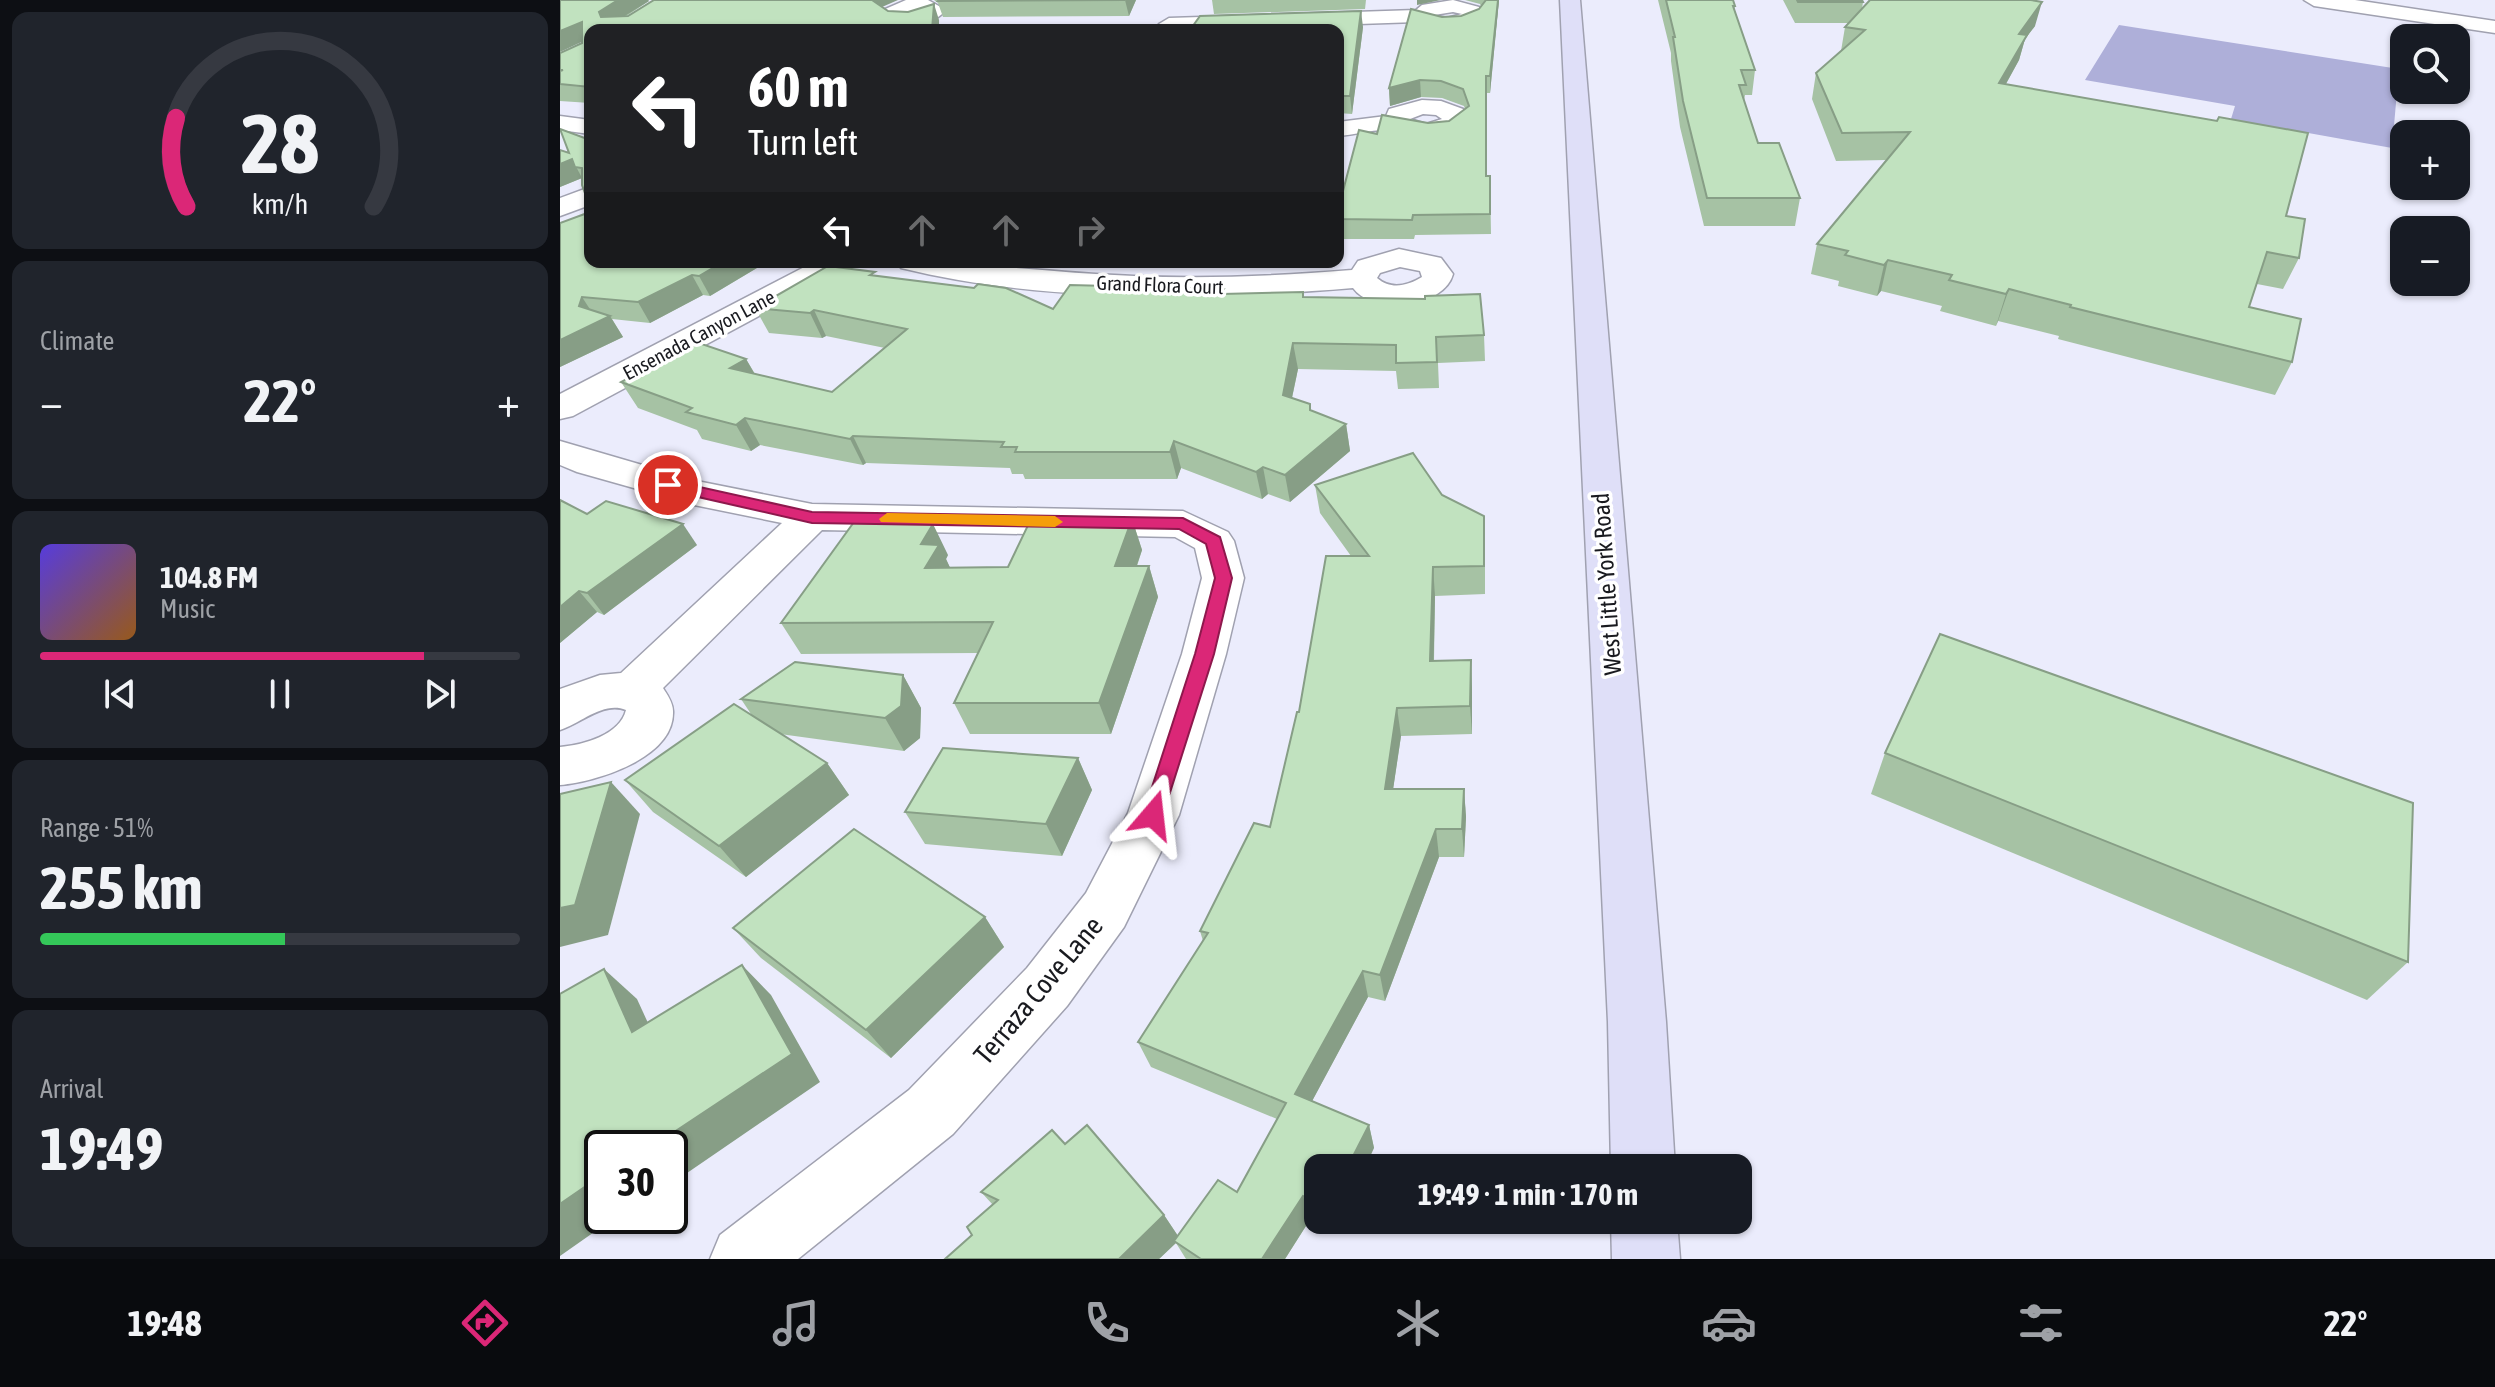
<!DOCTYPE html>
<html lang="en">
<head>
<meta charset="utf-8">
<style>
  :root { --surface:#171b24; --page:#20242c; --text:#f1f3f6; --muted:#9ea1a6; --line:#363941; --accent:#db2777 }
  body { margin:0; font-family:"Asap Condensed",sans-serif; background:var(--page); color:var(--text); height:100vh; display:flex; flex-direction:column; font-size:30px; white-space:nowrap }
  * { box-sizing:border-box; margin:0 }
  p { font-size:26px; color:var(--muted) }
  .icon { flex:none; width:44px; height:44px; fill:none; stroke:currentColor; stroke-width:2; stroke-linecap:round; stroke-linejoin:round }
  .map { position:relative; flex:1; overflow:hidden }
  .details { display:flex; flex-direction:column; gap:12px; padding:12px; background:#0d0f14; width:560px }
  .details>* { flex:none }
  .hud { position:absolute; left:24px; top:24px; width:760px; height:244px; border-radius:16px; box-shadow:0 2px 6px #0004; background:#202124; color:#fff; overflow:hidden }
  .controls { position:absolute; left:1830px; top:24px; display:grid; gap:16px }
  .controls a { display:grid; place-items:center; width:80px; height:80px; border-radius:16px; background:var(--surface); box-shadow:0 2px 6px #0004; font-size:40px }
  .speed { position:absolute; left:24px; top:1130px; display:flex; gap:16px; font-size:40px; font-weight:700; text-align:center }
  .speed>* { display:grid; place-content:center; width:104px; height:104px; border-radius:50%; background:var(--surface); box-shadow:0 2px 6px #0004; line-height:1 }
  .speed .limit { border:4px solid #111; border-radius:12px; background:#fff; color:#111 }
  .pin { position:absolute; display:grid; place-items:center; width:68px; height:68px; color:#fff; margin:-34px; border:4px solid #fff; border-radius:50%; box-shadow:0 2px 8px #0007 }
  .me { position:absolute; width:88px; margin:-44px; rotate:17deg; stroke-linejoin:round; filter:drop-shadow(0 0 6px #0008) }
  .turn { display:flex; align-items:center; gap:28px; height:168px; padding:0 32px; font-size:36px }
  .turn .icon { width:104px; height:104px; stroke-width:2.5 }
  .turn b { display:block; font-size:56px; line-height:68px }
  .lanes { display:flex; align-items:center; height:76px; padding:0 32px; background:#0003; justify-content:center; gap:40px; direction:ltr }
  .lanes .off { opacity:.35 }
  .big { font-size:60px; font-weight:700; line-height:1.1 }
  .details .tile { flex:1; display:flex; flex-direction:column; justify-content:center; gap:12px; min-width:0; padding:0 28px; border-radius:16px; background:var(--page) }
  .details .dial { align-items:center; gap:0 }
  .dial svg { height:208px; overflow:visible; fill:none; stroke:var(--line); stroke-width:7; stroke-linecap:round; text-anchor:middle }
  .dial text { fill:var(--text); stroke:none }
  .song { display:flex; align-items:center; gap:24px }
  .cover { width:96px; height:96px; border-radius:12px; background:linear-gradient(135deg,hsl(250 70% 55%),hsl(30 70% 35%)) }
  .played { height:8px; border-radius:4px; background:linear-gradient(90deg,var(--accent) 80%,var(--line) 80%) }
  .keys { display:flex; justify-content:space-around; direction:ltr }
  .heat { display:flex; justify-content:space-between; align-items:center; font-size:44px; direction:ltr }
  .charge { height:12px; border-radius:6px; background:linear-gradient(90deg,#34c759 51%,var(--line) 0) }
  .trip { position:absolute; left:744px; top:1154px; width:448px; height:80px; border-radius:16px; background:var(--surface); box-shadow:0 2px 6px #0004; font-weight:700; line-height:80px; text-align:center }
  .dock { display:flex; height:128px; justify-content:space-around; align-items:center; background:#090b0e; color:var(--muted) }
  .dock .icon { width:56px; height:56px }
  .dock .active { color:var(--accent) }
  .dock b { font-size:36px; color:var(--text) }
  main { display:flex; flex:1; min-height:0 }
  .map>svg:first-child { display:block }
  .water { fill:#aeafd9 }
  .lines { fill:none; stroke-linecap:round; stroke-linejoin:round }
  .street-casing { stroke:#a0a1b0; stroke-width:3 }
  .secondary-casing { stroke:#a0a1b0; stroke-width:3 }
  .street { fill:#fff; fill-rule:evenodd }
  .secondary { fill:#dfdff8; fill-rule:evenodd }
  .wall { fill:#a6c2a4 }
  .shaded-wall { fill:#879e86 }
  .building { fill:#c1e2bf; stroke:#879e86; stroke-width:2 }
  .route { fill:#db2777; stroke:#8e194d; stroke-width:2 }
  .slow { fill:#f59e0b }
  .labels { text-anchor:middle; stroke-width:7; stroke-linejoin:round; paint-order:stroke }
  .far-street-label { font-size:20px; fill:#191a1f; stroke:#fff }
  .street-label { font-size:24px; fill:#191a1f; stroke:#fff }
  .near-street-label { font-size:28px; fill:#191a1f; stroke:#fff }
</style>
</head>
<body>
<main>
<section class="details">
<div class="tile dial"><svg viewBox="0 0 100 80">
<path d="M14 69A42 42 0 1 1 86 69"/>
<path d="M14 69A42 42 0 0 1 10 35" stroke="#db2777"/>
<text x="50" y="56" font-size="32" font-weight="700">28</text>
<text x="50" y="72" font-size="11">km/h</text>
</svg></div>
<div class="tile"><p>Climate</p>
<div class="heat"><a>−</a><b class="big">22°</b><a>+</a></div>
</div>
<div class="tile">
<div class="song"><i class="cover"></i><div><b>104.8 FM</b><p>Music</p></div></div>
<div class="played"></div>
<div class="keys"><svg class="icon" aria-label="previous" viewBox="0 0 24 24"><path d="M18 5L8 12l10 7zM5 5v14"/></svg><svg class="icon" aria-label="pause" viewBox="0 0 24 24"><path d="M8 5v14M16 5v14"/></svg><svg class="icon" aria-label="next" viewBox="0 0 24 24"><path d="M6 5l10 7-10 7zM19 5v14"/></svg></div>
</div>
<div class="tile"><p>Range · 51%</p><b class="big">255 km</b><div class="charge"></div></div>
<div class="tile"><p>Arrival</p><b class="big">19:49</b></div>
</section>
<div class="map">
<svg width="1935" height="1259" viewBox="0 0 1935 1259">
  <rect width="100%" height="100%" fill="#ebecfc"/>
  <path class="water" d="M1559 25 1839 69 1832 148 1671 119 1675 106 1525 80Z"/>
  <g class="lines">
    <defs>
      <g id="street">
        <path d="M346 0H368L386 10C372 27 335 33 320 14L323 10Z"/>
        <path d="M893 0 919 7 924 16C909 35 877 32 857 22L617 30 602 28 599 24 609 18 856 10 862 5ZM893 12 902 14 887 18 874 15Z"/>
        <path d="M1744 0H1795L1935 21V33L1754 6Z"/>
        <path d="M862 100 881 101 903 109 907 122C887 151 852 132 829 130 813 129 794 135 778 136V122L826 116 829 109ZM863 114 876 115 882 119 866 124 850 119Z"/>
        <path d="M0 116 30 120V134L0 130Z"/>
        <path d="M30 187V205L0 216V198Z"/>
        <path d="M839 249 881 258 893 274C884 308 813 316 793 288 650 300 482 303 341 268L337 262C416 262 494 273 574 276 646 279 719 276 792 270L798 261ZM840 267 860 271 862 277C847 286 831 290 817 278L820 273Z"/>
        <path d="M254 262H292L288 268 13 416 0 419V394Z"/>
        <path d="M0 441 137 481 252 504 623 511 668 532 674 541 684 578 666 654 619 815 564 927 507 1006 393 1134 238 1259H150L160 1235 349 1090 467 968 526 893 568 813 622 654 642 578 635 548 615 537 262 530 103 688C107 694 113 703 113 711 115 758 36 782 0 785V747C23 745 60 735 66 710 43 701 22 723 0 730V689L40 675 61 673 222 523 134 505 17 472 0 465Z"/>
      </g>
      <g id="secondary">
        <path d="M1000 0H1020L1106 1022 1115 1168H1051L1048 1022Z"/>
        <path d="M1051 1220H1117L1120 1259H1052Z"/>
      </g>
    </defs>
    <use href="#street" class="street-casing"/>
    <use href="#secondary" class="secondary-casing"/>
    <use href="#street" class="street"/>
    <use href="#secondary" class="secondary"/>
  </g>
  <g class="wall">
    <path d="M0 0H88L89 1 65 17 322 7 328 11 379 20 30 30V103L0 101V53L22 43Z"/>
    <path d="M374 0H576L569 16 383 17 378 3Z"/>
    <path d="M652 0H806L805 9 654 14Z"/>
    <path d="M905 0H939L930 93H927L926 176H930L931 234 855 235 854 239H778V202L779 207 817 134 868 123 889 121 905 109 904 106 882 98 861 97 830 106 829 88 882 17 901 16 919 9 921 6 920 4Z"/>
    <path d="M1098 0H1173L1175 6 1174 11 1195 70 1192 95H1185L1184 101 1198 143 1240 198 1235 226H1144L1120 127 1111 61V53Z"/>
    <path d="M1223 0H1302L1303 2 1302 9 1475 26 1465 39 1459 60 1446 84 1726 216 1739 258 1723 289 1697 284 1689 307 1732 362 1715 395 1498 339 1499 336 1438 321 1436 326 1380 311 1382 306 1321 291 1317 296 1278 286 1279 281 1251 274 1257 244 1326 160 1276 161 1252 99 1256 73 1281 51 1285 27 1288 23H1235Z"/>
    <path d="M803 27 792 114 778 113V30Z"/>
    <path d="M30 140 22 178 0 187V150L9 153Z"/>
    <path d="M0 223 207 262 150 296 143 295 90 323 52 319 63 337 0 367Z"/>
    <path d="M316 276 493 309 664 289 665 294 744 297 924 335 925 361 878 363 879 388 838 389 836 371 738 369 732 398 750 404 751 411 786 424 790 451 730 502 708 494 702 499 621 468 617 479H465L463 474H452L450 468 306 463 303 465 200 445 191 451 142 439 137 430 78 408 61 382 186 359 195 374 272 392 325 348 266 336 262 338 209 333 195 308Z"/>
    <path d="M755 485 882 495 925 545V594L875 596 874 661 911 660 912 689V734L841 736 833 789H904L906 817 904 857H879L825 1001 808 997 752 1101 809 1125 814 1148 758 1168V1220H760L759 1221 751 1218 725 1259H626L616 1243 599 1259H385L412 1235 433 1205 421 1192 505 1144 604 1215 618 1236 677 1192 717 1119 591 1067 578 1042 643 941 640 931 710 827 739 712 791 556 760 513Z"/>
    <path d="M27 514 137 545 44 615 37 612 0 643Z"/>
    <path d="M572 519 582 550 577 566H589L598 597 551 734H410L394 703 418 653 241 654 221 623 388 555 386 559 390 568 448 567Z"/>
    <path d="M343 675 361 708 360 738 344 751 220 734 267 763 289 795 186 877 93 812 65 780 193 717 181 699Z"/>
    <path d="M1325 753 1848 962 1807 1000 1311 794Z"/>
    <path d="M518 758 532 790 502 856 365 844 345 812Z"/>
    <path d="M425 917 444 947 331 1058 201 958 173 928Z"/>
  </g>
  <g class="shaded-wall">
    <path d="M58 0H88L89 1 47 27 41 17 39 12Z"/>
    <path d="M312 0H338L322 7Z"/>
    <path d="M565 0H576L569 16Z"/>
    <path d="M857 0H881L857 5Z"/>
    <path d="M938 0H939L930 93V76Z"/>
    <path d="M1482 2 1475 26 1465 39 1459 60 1432 109 1439 83 1459 34Z"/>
    <path d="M374 4 379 20V30H372Z"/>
    <path d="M801 11 803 27 792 114 790 96Z"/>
    <path d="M22 22 30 38 0 52V31Z"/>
    <path d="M860 80 861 97 830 106 829 88Z"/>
    <path d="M12 159 22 178 0 187V164Z"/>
    <path d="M1328 260 1321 291 1317 296 1324 265Z"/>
    <path d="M163 262H207L150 296 139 276Z"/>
    <path d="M132 275 143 295 90 323 78 302Z"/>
    <path d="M1449 289 1438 321 1436 326 1446 294Z"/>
    <path d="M22 297 35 317 50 316 63 337 0 367V340L19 306Z"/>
    <path d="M254 310 266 336 262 338 250 313Z"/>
    <path d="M733 343 738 369 727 421 723 395Z"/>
    <path d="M186 359 201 385 170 368Z"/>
    <path d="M185 418 200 445 191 451 176 425Z"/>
    <path d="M786 424 790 451 730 502 725 475Z"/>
    <path d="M293 436 306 463 303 465 290 439Z"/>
    <path d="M614 441 621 468 617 479 610 452Z"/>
    <path d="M703 467 708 494 702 499 696 472Z"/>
    <path d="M572 519 582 550 566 597 555 566Z"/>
    <path d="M123 524 137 545 44 615 27 593Z"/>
    <path d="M373 524 388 555 386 559 394 576 365 568 361 544Z"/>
    <path d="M589 566 598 597 551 734 539 703Z"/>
    <path d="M873 567 875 596 873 690 870 661Z"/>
    <path d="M19 591 37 612 0 643V607Z"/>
    <path d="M911 660 912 689V734L910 706Z"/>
    <path d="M343 675 361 708 360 738 344 751 325 718Z"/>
    <path d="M837 708 841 736 829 817 825 789Z"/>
    <path d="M518 758 532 790 502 856 486 824Z"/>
    <path d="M267 763 289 795 186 877 159 846Z"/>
    <path d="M51 782 80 814 48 935 0 947V908Z"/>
    <path d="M904 789 906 817 904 857 902 829Z"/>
    <path d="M876 829 879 857 825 1001 820 975Z"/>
    <path d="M425 917 444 947 331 1058 306 1030Z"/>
    <path d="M182 965 211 995 260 1082 111 1184 110 1148H90Z"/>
    <path d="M44 969 77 999 105 1060 72 1032Z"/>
    <path d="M803 971 808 997 743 1118 735 1094Z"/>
    <path d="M809 1125 814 1148 805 1168H787Z"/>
    <path d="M42 1175V1216H57L0 1256V1204Z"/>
    <path d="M758 1187V1218L751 1200Z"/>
    <path d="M743 1196 751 1218 725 1259H702Z"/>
    <path d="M604 1215 620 1239 599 1259H559Z"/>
  </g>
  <g class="building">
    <path d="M0 0H58L39 12 41 17 68 16 94 0H312L328 11 348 12 374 4 372 30H30V87L0 84V71L3 70H0V53L22 43V22L0 31Z"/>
    <path d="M379 0H565L378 1Z"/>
    <path d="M926 0H938L930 76H926V176H930V214L853 215 852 220 778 219V210L799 130 817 134 822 115 868 123 889 121 909 106 903 89 881 81 860 80 829 88 851 9 882 17 901 16 919 9Z"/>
    <path d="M1106 0H1173L1175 6H1173L1195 70H1181L1186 85H1179L1198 143H1219L1240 198H1147L1123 101 1113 37H1115Z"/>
    <path d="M1237 0H1302L1303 2H1238Z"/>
    <path d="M1310 0H1471L1482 2 1459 34 1467 35 1439 83 1657 121 1659 117 1748 133 1726 216 1745 219 1739 258 1707 252 1689 307 1741 319 1732 362 1510 307 1511 305 1449 289 1446 294 1389 280 1392 275 1328 260 1324 265 1285 255 1288 251 1257 244 1350 132 1282 133 1256 73 1305 30 1285 27Z"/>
    <path d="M801 11 790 96H778V30H630L640 16Z"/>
    <path d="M0 129 30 140V207L22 185V168L15 167 12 159 0 164V150L9 153Z"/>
    <path d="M30 212V262H163L139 276 132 275 78 302 22 297 19 306 50 316 0 340V223Z"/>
    <path d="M268 266 315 272 310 275 414 288 418 284 446 288 493 309 510 285 664 289 662 294 743 292V297L865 299V296L920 294 924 335 876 337 877 362 836 363V345L733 343 723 395 750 404V410L786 424 725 475 703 467 696 472 614 441 610 452H455L457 447H441L444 442 293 436 290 439 185 418 176 425 126 412 132 408 61 382 136 342 186 359 170 368 272 392 347 329 254 310 250 313 195 308Z"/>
    <path d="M853 453 882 495 924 516V566L873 567 870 661 911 660 910 706 837 708 825 789H904L902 829H876L820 975 803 971 735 1094 809 1125 787 1168H758V1187L751 1200 743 1196 702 1259H641L614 1241 658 1180 677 1192 726 1103 578 1042 648 933 640 931 694 823 710 827 737 712H739L766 556H809L755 485Z"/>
    <path d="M0 500 27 514 46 501 123 524 27 593 19 591 0 607Z"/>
    <path d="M471 519H572L555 566H589L539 703H394L433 622 221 623 294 522 373 524 361 544 379 545 365 568 448 567Z"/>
    <path d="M1380 634 1853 803 1848 962 1325 753Z"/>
    <path d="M235 662 343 675 341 706 325 718 181 699Z"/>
    <path d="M174 704 267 763 159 846 65 780Z"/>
    <path d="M383 748 518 758 486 824 345 812Z"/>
    <path d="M51 782 15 905 0 908V794Z"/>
    <path d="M294 829 425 917 306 1030 173 928Z"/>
    <path d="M182 965 232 1054 90 1148H42V1175L0 1204V994L44 969 72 1032Z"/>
    <path d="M527 1125 604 1215 559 1259H385L412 1235 407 1227 438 1200 421 1192 492 1130 505 1144Z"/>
  </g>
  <path class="route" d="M108 480 252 512 623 518 660 537 672 578 654 654 601 821 593 823 586 821 583 815 635 654 655 578 646 544 619 529 252 523 103 489 100 485Z"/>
  <path class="slow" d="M327 513 495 516 503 522 495 527 321 522 319 519Z"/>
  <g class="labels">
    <g class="far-street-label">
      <text transform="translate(600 285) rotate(2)" y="7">Grand Flora Court</text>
      <text transform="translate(139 335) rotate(-28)" y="7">Ensenada Canyon Lane</text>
    </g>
    <g class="street-label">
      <text transform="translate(1047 584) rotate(-94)" y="8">West Little York Road</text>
    </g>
    <g class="near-street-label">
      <text transform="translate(478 990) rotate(-50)" y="10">Terraza Cove Lane</text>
    </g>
  </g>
</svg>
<div class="controls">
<a><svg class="icon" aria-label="search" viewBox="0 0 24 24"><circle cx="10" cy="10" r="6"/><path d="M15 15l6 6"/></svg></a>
<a>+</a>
<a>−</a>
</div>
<div class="speed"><div class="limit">30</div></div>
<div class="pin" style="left:108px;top:485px;background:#d93025"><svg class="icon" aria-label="arrive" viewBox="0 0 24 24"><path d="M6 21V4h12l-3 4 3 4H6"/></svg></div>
<svg class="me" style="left:593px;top:815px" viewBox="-20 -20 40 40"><path d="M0-17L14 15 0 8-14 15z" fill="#db2777" stroke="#fff" stroke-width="4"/></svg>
<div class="trip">19:49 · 1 min · 170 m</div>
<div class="hud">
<div class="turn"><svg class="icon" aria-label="left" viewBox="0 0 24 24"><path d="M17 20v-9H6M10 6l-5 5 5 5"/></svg><div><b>60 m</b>Turn left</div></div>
<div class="lanes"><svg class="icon" aria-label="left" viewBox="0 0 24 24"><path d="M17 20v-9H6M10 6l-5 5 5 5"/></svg><svg class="icon off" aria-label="ahead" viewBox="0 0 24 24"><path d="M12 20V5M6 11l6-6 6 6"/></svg><svg class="icon off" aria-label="ahead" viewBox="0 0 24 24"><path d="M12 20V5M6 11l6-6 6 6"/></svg><svg class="icon off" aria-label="right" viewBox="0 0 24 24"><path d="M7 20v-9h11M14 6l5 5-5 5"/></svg></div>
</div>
</div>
</main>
<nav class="dock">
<b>19:48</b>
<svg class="icon active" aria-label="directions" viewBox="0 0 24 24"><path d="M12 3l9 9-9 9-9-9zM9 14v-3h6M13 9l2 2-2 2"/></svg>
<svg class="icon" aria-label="music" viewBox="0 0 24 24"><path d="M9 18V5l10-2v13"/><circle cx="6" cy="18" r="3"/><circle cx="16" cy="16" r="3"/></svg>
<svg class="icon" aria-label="phone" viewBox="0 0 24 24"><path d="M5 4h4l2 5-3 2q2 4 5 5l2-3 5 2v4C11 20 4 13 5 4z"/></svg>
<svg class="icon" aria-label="climate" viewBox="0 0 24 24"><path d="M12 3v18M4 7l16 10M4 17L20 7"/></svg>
<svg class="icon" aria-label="car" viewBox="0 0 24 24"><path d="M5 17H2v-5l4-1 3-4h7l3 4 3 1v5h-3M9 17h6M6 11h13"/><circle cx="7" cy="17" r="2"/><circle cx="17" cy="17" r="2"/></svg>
<svg class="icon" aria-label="filters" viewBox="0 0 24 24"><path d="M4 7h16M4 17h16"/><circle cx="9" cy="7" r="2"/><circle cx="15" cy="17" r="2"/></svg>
<b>22°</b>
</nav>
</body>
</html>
